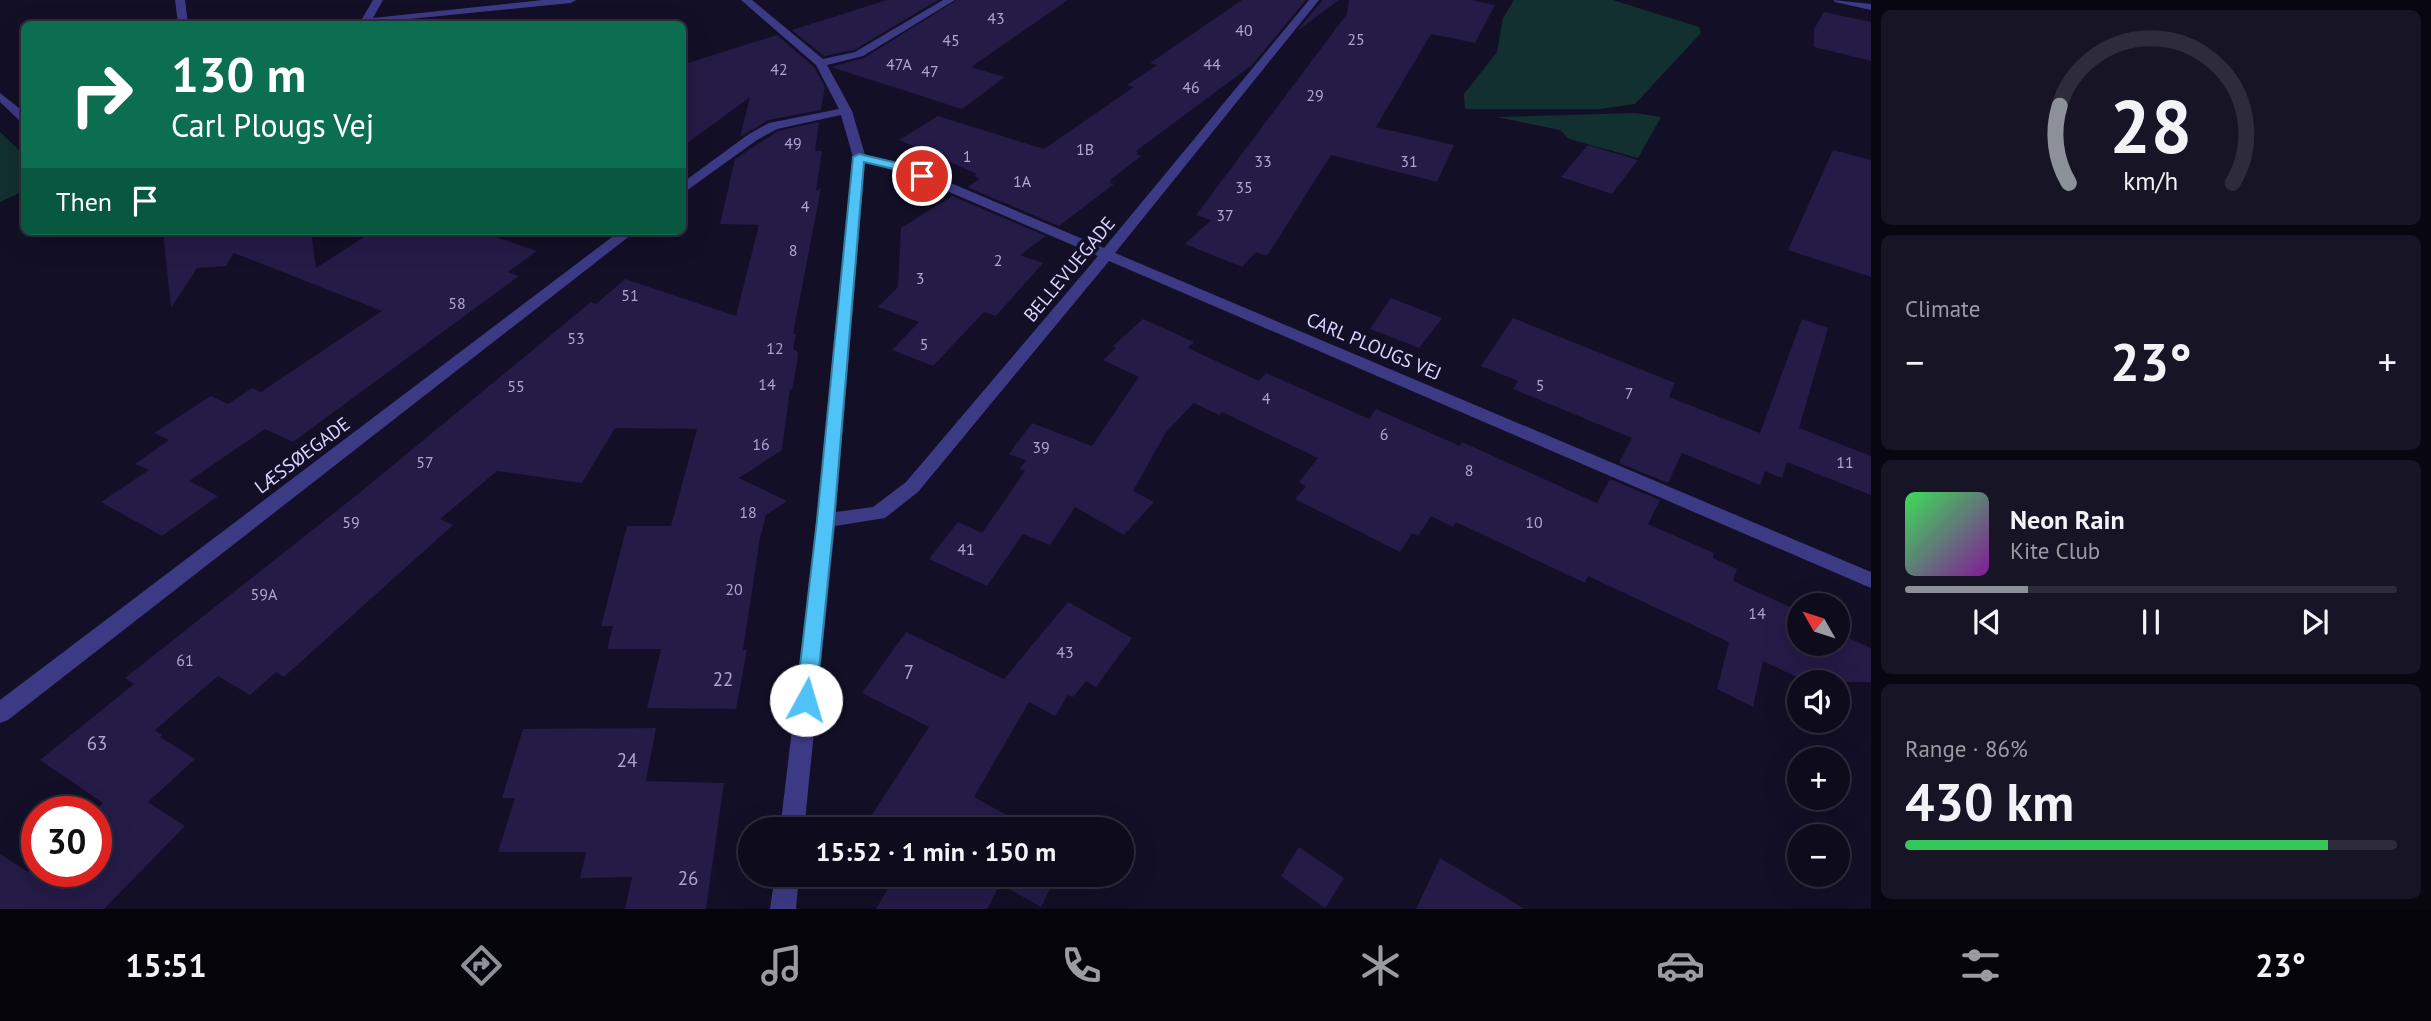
<!DOCTYPE html>
<html lang="en">
<head>
<meta charset="utf-8">
<style>
  :root { --surface:#0e0b1c; --page:#171425; --text:#f1f3f6; --muted:#9b9ba3; --line:#2e2b3b; --accent:#8c9099 }
  body { margin:0; font-family:"PT Sans",sans-serif; background:var(--page); color:var(--text); height:100vh; display:flex; flex-direction:column; font-size:26px; white-space:nowrap }
  * { box-sizing:border-box; margin:0 }
  p { font-size:23px; color:var(--muted) }
  .icon { flex:none; width:38px; height:38px; fill:none; stroke:currentColor; stroke-width:2; stroke-linecap:round; stroke-linejoin:round }
  .map { position:relative; flex:1; overflow:hidden }
  .sheet { display:flex; flex-direction:column; gap:10px; padding:10px; background:#08060f; width:560px }
  .sheet>* { flex:none }
  .hud { position:absolute; left:21px; top:21px; width:665px; height:214px; border-radius:10px; box-shadow:0 7px 28px #0002,0 0 0 2px var(--line); background:#0b6e4f; color:#fff; overflow:hidden }
  .needle { width:46px; rotate:309deg }
  .fabs { position:absolute; left:1787px; top:593px; display:grid; gap:14px }
  .fabs a { display:grid; place-items:center; width:63px; height:63px; border-radius:50%; background:var(--surface); box-shadow:0 7px 28px #0002,0 0 0 2px var(--line); font-size:35px }
  .speed { position:absolute; left:21px; top:796px; display:flex; gap:14px; font-size:35px; font-weight:700; text-align:center }
  .speed>* { display:grid; place-content:center; width:91px; height:91px; border-radius:50%; background:var(--surface); box-shadow:0 7px 28px #0002,0 0 0 2px var(--line); line-height:1 }
  .speed .limit { border:10px solid #d22; background:#fff; color:#111 }
  .pin { position:absolute; display:grid; place-items:center; width:60px; height:60px; color:#fff; margin:-30px; border:4px solid #fff; border-radius:50%; box-shadow:0 2px 7px #0007 }
  .me { position:absolute; width:77px; margin:-38px; rotate:6deg; stroke-linejoin:round; filter:drop-shadow(0 0 5px #0008) }
  .turn { display:flex; align-items:center; gap:24px; height:147px; padding:0 35px; font-size:32px }
  .turn .icon { width:91px; height:91px; stroke-width:2.5 }
  .turn b { display:block; font-size:49px; line-height:60px }
  .then { display:flex; align-items:center; height:66px; padding:0 35px; background:#0003; gap:14px; font-size:26px }
  .big { font-size:52px; font-weight:700; line-height:1.1 }
  .sheet .card { flex:1; display:flex; flex-direction:column; justify-content:center; gap:10px; min-width:0; padding:0 24px; border-radius:10px; background:var(--page) }
  .sheet .dial { align-items:center; gap:0 }
  .dial svg { height:182px; overflow:visible; fill:none; stroke:var(--line); stroke-width:7; stroke-linecap:round; text-anchor:middle }
  .dial text { fill:var(--text); stroke:none }
  .song { display:flex; align-items:center; gap:21px }
  .cover { width:84px; height:84px; border-radius:10px; background:linear-gradient(135deg,hsl(130 70% 55%),hsl(290 70% 35%)) }
  .played { height:7px; border-radius:4px; background:linear-gradient(90deg,var(--accent) 25%,var(--line) 25%) }
  .keys { display:flex; justify-content:space-around; direction:ltr }
  .heat { display:flex; justify-content:space-between; align-items:center; font-size:38px; direction:ltr }
  .charge { height:10px; border-radius:5px; background:linear-gradient(90deg,#34c759 86%,var(--line) 0) }
  .trip { position:absolute; left:738px; top:817px; width:396px; height:70px; border-radius:35px; background:var(--surface); box-shadow:0 7px 28px #0002,0 0 0 2px var(--line); font-weight:700; line-height:70px; text-align:center }
  .dock { display:flex; height:112px; justify-content:space-around; align-items:center; background:#06040b; color:var(--muted) }
  .dock .icon { width:49px; height:49px }
  .dock .on { color:var(--accent) }
  .dock b { font-size:32px; color:var(--text) }
  main { display:flex; flex:1; min-height:0 }
  .map>svg:first-child { display:block }
  .green { fill:#12302f }
  .building { fill:#241b47 }
  .lines { fill:none; stroke-linecap:round; stroke-linejoin:round }
  .service { fill:#3d3a85; fill-rule:evenodd }
  .minor { fill:#3d3a85; fill-rule:evenodd }
  .route { fill:#4fc3f7; stroke:#337fa1; stroke-width:2 }
  .labels { text-anchor:middle; stroke-width:7; stroke-linejoin:round; paint-order:stroke }
  .number-label { font-size:16px; fill:#aca6d1 }
  .street-label { font-size:19px; fill:#d9d4ff; stroke:#130f26 }
  .near-number-label { font-size:19px; fill:#aca6d1 }
</style>
</head>
<body>
<main>
<div class="map">
<svg width="1871" height="909" viewBox="0 0 1871 909">
  <rect width="100%" height="100%" fill="#130f26"/>
  <g class="green">
    <path d="M1514 0H1613L1699 27 1701 33 1635 104 1600 109H1465L1464 94 1497 52 1503 18Z"/>
    <path d="M1635 113 1661 117 1638 158 1569 139 1560 130 1496 117Z"/>
    <path d="M0 132 24 155V191L0 202Z"/>
  </g>
  <g class="building">
    <path d="M887 0H938L854 50 824 56 792 30Z"/>
    <path d="M957 0H1068L971 67 1005 77 962 109 831 67 864 58Z"/>
    <path d="M1242 0H1306L1252 65 1136 151 1138 152 1136 154 1141 156 1110 180 1112 181 1109 183 1114 184 1059 226 967 187 980 179 974 176 977 174 899 140 938 116 1044 149 1134 87 1127 85 1157 65 1150 63Z"/>
    <path d="M1322 0H1339L1297 31 1321 2Z"/>
    <path d="M1349 0H1471L1495 5 1475 43 1431 34 1376 127 1454 145 1437 182 1331 155 1267 256 1256 252 1242 267 1185 244 1211 220 1196 215 1347 14Z"/>
    <path d="M1824 12 1871 22V61L1814 47V29Z"/>
    <path d="M777 35 814 67 825 87 821 110 768 120 740 137 750 97 682 147V65Z"/>
    <path d="M819 122 815 151H822L816 191 821 188 793 334H796L793 349 798 352 797 363 792 389H790L782 450 739 478 787 501 766 515 760 538 743 650H747L736 709 647 708 661 649H607L613 626H601L627 526H671L697 429 615 428 582 483 497 471 440 519 453 525 284 677 276 672 250 695 218 676 155 730 162 735 160 737 195 759 148 802 185 826 104 909H0V854L28 872 37 864V872H96V812H94L103 803 40 760 134 684 125 678 358 494 591 302 596 304 625 279 736 316 759 225 720 224 735 159 778 131Z"/>
    <path d="M1588 145 1638 160 1612 194 1561 177Z"/>
    <path d="M1833 150 1871 160V277L1788 250Z"/>
    <path d="M952 196 1046 236 1020 255 1043 263 996 316 984 312 933 366 892 350 919 322 878 307 898 287 901 228Z"/>
    <path d="M163 231H311L316 268 373 231 400 237 409 231H465L482 237 487 234 537 251 508 272 519 276 293 442 265 429 189 481 218 496 162 536 101 502 149 470 135 464 169 440 154 433 211 396 228 404 252 388 261 392 382 311 234 253 226 266 197 268 171 308Z"/>
    <path d="M1391 298 1442 318 1419 348 1370 329Z"/>
    <path d="M1513 318 1675 383 1669 397 1760 433 1802 319 1828 328 1799 428 1871 456V495L1787 462 1782 478 1765 471 1760 485 1682 453 1668 483 1619 463 1632 438 1513 389 1518 381 1481 366Z"/>
    <path d="M1143 319 1194 342 1188 348 1259 381 1266 373 1369 419 1376 409 1460 446 1462 442 1597 503 1610 479 1660 500 1648 524 1714 553 1713 558 1737 569 1733 581 1799 611V644H1838V633L1871 648V682H1807L1763 661 1753 707 1717 689 1729 642 1588 576 1585 583 1456 522 1453 527 1431 516 1418 536 1412 533 1400 552 1295 499 1306 486 1299 482 1318 458 1222 412 1219 415 1194 403 1166 432 1133 491 1154 502 1124 535 1075 507 1050 545 1023 534 987 586 929 559 958 522 982 533 1025 471 1020 469 1026 460 1009 454 1032 423 1092 446 1139 377 1103 360 1116 348 1113 346Z"/>
    <path d="M1068 602 1132 638 1096 687 1086 681 1073 697 1068 695 1055 716 1029 702 974 797 1034 830H862L929 727 862 693 906 632 1004 679Z"/>
    <path d="M656 728 646 781 724 783 706 909H625L632 877 580 878 586 852H498L515 798H502L523 729Z"/>
    <path d="M1299 847 1344 878 1325 908 1281 876Z"/>
    <path d="M1440 858 1525 909H1416Z"/>
    <path d="M896 875H1057L1041 907 1000 884 987 909H876Z"/>
  </g>
  <g class="lines">
    <path class="service" d="M175 0H185L188 24H178Z"/>
    <g class="minor">
      <path d="M373 0H383L373 18 543 0H576L571 3 359 24Z"/>
      <path d="M741 0H752L823 59 855 52 943 0H955L863 56 827 65 852 111 865 155 906 164 1104 248 1309 0H1319L1115 253 1871 572V588L1109 261 918 492 885 518 835 526 804 830H780L817 520 853 157 841 115 777 129 757 140 682 194V183L749 134 769 123 839 109 816 65ZM865 162 898 170 1098 256 906 482 873 507 836 512Z"/>
      <path d="M1833 0 1871 4V10L1835 2Z"/>
      <path d="M0 93 24 112V121H20L0 102Z"/>
      <path d="M620 231H636L8 720 0 723V700Z"/>
      <path d="M775 875H799L796 909H770Z"/>
    </g>
  </g>
  <path class="route" d="M859 154 906 165 928 176 922 180 898 170 864 162 834 520 816 700 813 706 806 709 799 706 796 700 817 520 853 157Z"/>
  <g class="labels">
    <g class="number-label">
      <text x="996" y="24">43</text>
      <text x="1244" y="36">40</text>
      <text x="1356" y="45">25</text>
      <text x="951" y="46">45</text>
      <text x="899" y="70">47A</text>
      <text x="1212" y="70">44</text>
      <text x="779" y="75">42</text>
      <text x="930" y="77">47</text>
      <text x="1191" y="93">46</text>
      <text x="1315" y="101">29</text>
      <text x="793" y="149">49</text>
      <text x="1085" y="155">1B</text>
      <text x="967" y="162">1</text>
      <text x="1263" y="167">33</text>
      <text x="1409" y="167">31</text>
      <text x="1022" y="187">1A</text>
      <text x="1244" y="193">35</text>
      <text x="805" y="212">4</text>
      <text x="1225" y="221">37</text>
      <text x="793" y="256">8</text>
      <text x="998" y="266">2</text>
      <text x="920" y="284">3</text>
      <text x="630" y="301">51</text>
      <text x="457" y="309">58</text>
      <text x="576" y="344">53</text>
      <text x="924" y="350">5</text>
      <text x="775" y="354">12</text>
      <text x="767" y="390">14</text>
      <text x="1540" y="391">5</text>
      <text x="516" y="392">55</text>
      <text x="1629" y="399">7</text>
      <text x="1266" y="404">4</text>
      <text x="1384" y="440">6</text>
      <text x="761" y="450">16</text>
      <text x="1041" y="453">39</text>
      <text x="425" y="468">57</text>
      <text x="1845" y="468">11</text>
      <text x="1469" y="476">8</text>
      <text x="748" y="518">18</text>
      <text x="351" y="528">59</text>
      <text x="1534" y="528">10</text>
      <text x="966" y="555">41</text>
      <text x="734" y="595">20</text>
      <text x="264" y="600">59A</text>
      <text x="1757" y="619">14</text>
      <text x="1065" y="658">43</text>
      <text x="185" y="666">61</text>
    </g>
    <g class="street-label">
      <text transform="translate(1069 269) rotate(-50)" y="7">BELLEVUEGADE</text>
      <text transform="translate(1374 346) rotate(23)" y="7">CARL PLOUGS VEJ</text>
      <text transform="translate(302 455) rotate(-37)" y="7">LÆSSØEGADE</text>
    </g>
    <g class="near-number-label">
      <text x="909" y="679">7</text>
      <text x="723" y="686">22</text>
      <text x="97" y="750">63</text>
      <text x="627" y="767">24</text>
      <text x="688" y="885">26</text>
    </g>
  </g>
</svg>
<div class="fabs">
<a><svg class="needle" viewBox="-14 -14 28 28"><path d="M0-13l5 13h-10z" fill="#e53935"/><path d="M0 13l5-13h-10z" fill="#9b9ba3"/></svg></a>
<a><svg class="icon" aria-label="sound" viewBox="0 0 24 24"><path d="M4 9h4l5-4v14l-5-4H4zM17 9q2 3 0 6"/></svg></a>
<a>+</a>
<a>−</a>
</div>
<div class="speed"><div class="limit">30</div></div>
<div class="pin" style="left:922px;top:176px;background:#d93025"><svg class="icon" aria-label="arrive" viewBox="0 0 24 24"><path d="M6 21V4h12l-3 4 3 4H6"/></svg></div>
<svg class="me" style="left:806px;top:700px" viewBox="-20 -20 40 40"><circle r="19" fill="#fff"/><path d="M0-13L10 11 0 6-10 11z" fill="#4fc3f7"/></svg>
<div class="trip">15:52 · 1 min · 150 m</div>
<div class="hud">
<div class="turn"><svg class="icon" aria-label="right" viewBox="0 0 24 24"><path d="M7 20v-9h11M14 6l5 5-5 5"/></svg><div><b>130 m</b>Carl Plougs Vej</div></div>
<div class="then">Then<svg class="icon" aria-label="arrive" viewBox="0 0 24 24"><path d="M6 21V4h12l-3 4 3 4H6"/></svg></div>
</div>
</div>
<section class="sheet">
<div class="card dial"><svg viewBox="0 0 100 80">
<path d="M14 69A42 42 0 1 1 86 69"/>
<path d="M14 69A42 42 0 0 1 10 35" stroke="#8c9099"/>
<text x="50" y="56" font-size="32" font-weight="700">28</text>
<text x="50" y="72" font-size="11">km/h</text>
</svg></div>
<div class="card"><p>Climate</p>
<div class="heat"><a>−</a><b class="big">23°</b><a>+</a></div>
</div>
<div class="card">
<div class="song"><i class="cover"></i><div><b>Neon Rain</b><p>Kite Club</p></div></div>
<div class="played"></div>
<div class="keys"><svg class="icon" aria-label="previous" viewBox="0 0 24 24"><path d="M18 5L8 12l10 7zM5 5v14"/></svg><svg class="icon" aria-label="pause" viewBox="0 0 24 24"><path d="M8 5v14M16 5v14"/></svg><svg class="icon" aria-label="next" viewBox="0 0 24 24"><path d="M6 5l10 7-10 7zM19 5v14"/></svg></div>
</div>
<div class="card"><p>Range · 86%</p><b class="big">430 km</b><div class="charge"></div></div>
</section>
</main>
<nav class="dock">
<b>15:51</b>
<svg class="icon on" aria-label="directions" viewBox="0 0 24 24"><path d="M12 3l9 9-9 9-9-9zM9 14v-3h6M13 9l2 2-2 2"/></svg>
<svg class="icon" aria-label="music" viewBox="0 0 24 24"><path d="M9 18V5l10-2v13"/><circle cx="6" cy="18" r="3"/><circle cx="16" cy="16" r="3"/></svg>
<svg class="icon" aria-label="phone" viewBox="0 0 24 24"><path d="M5 4h4l2 5-3 2q2 4 5 5l2-3 5 2v4C11 20 4 13 5 4z"/></svg>
<svg class="icon" aria-label="climate" viewBox="0 0 24 24"><path d="M12 3v18M4 7l16 10M4 17L20 7"/></svg>
<svg class="icon" aria-label="car" viewBox="0 0 24 24"><path d="M5 17H2v-5l4-1 3-4h7l3 4 3 1v5h-3M9 17h6M6 11h13"/><circle cx="7" cy="17" r="2"/><circle cx="17" cy="17" r="2"/></svg>
<svg class="icon" aria-label="filters" viewBox="0 0 24 24"><path d="M4 7h16M4 17h16"/><circle cx="9" cy="7" r="2"/><circle cx="15" cy="17" r="2"/></svg>
<b>23°</b>
</nav>
</body>
</html>
